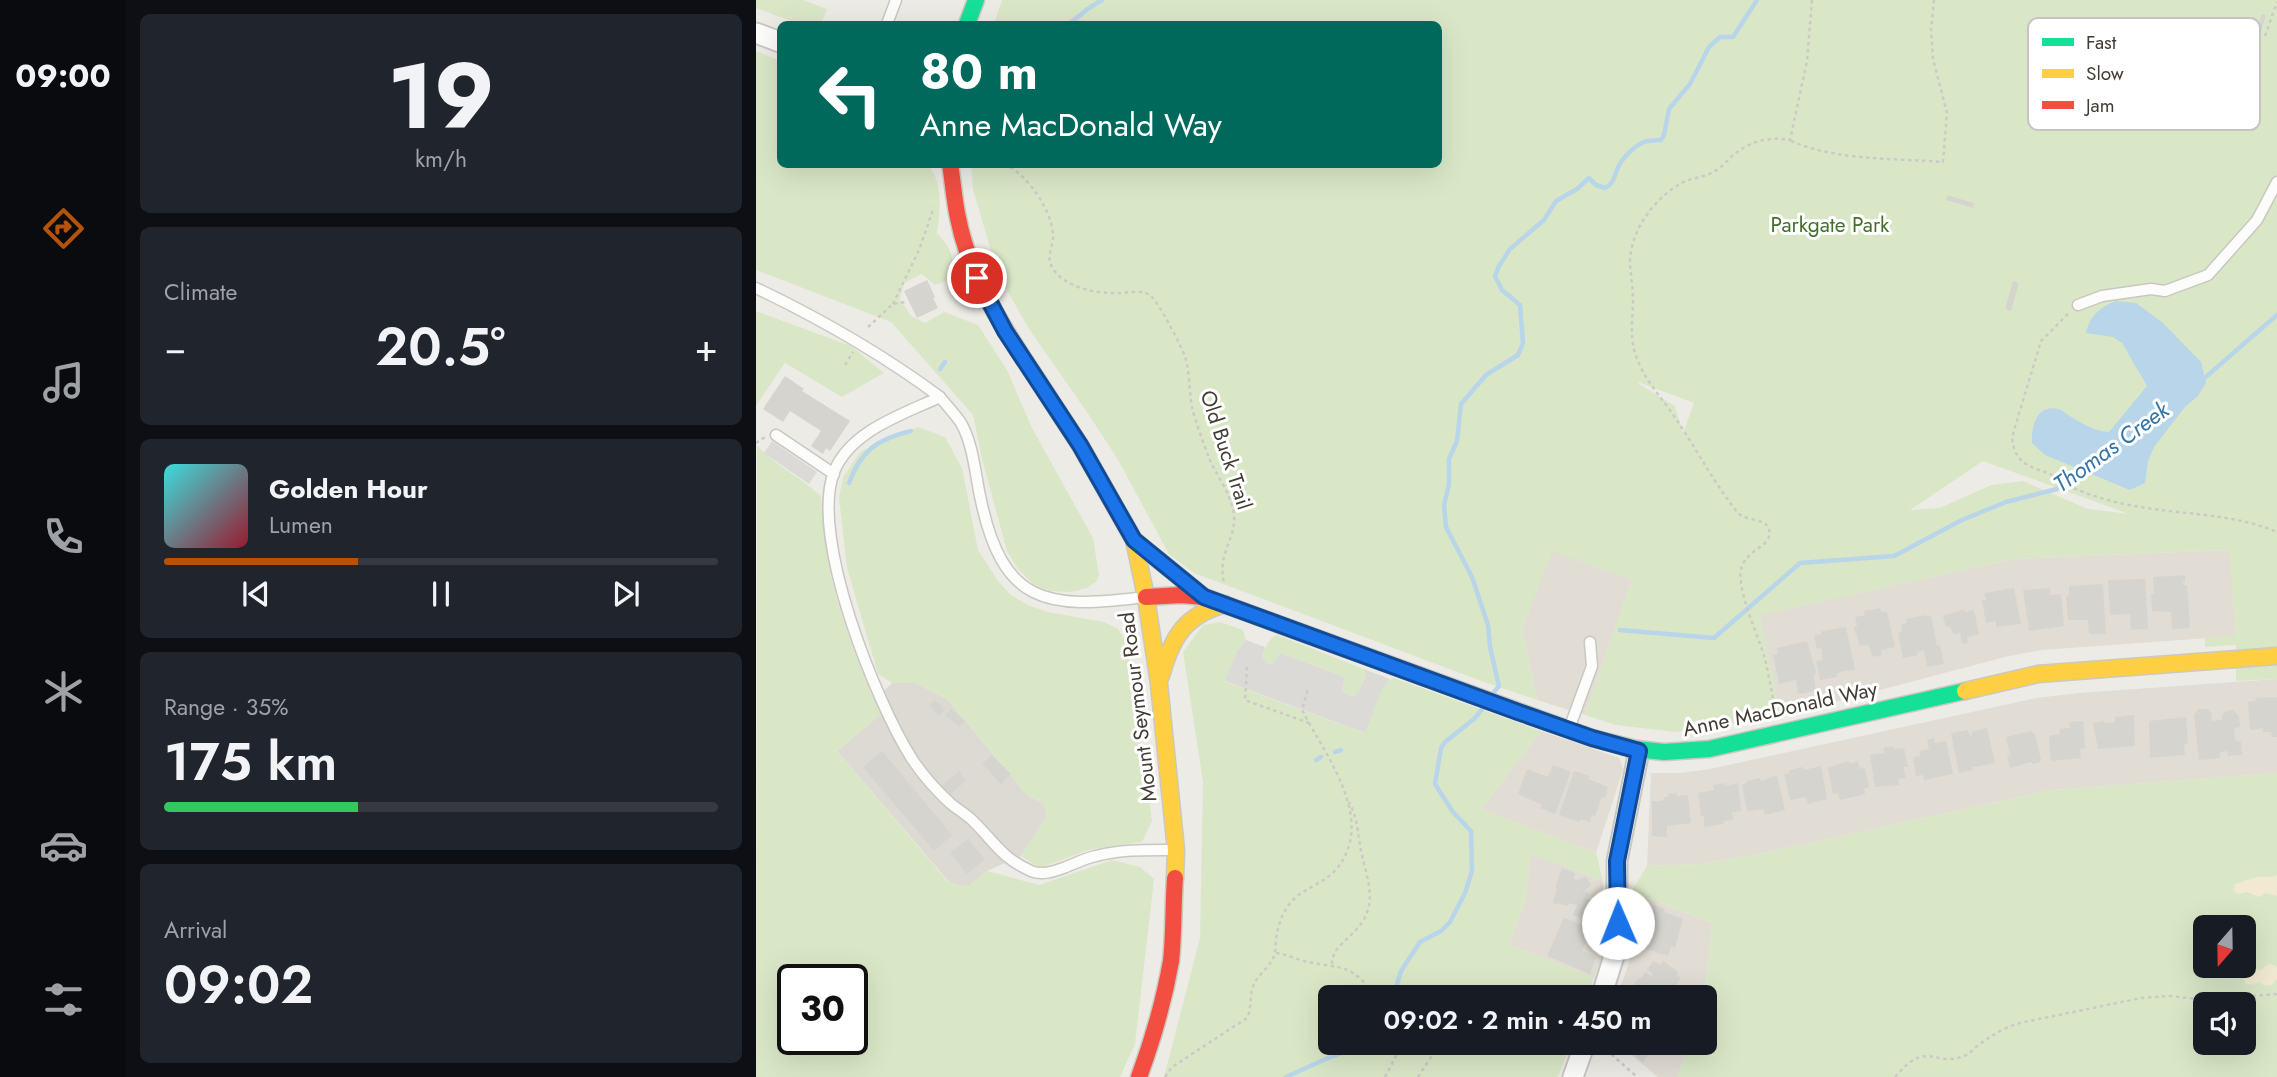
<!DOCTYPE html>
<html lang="en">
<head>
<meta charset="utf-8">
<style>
  :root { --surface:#171b24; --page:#20242c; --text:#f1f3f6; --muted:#9ea1a6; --line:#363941; --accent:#b45309 }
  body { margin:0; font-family:Jost,sans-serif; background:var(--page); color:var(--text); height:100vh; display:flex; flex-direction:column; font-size:26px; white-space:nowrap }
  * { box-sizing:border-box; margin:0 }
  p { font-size:23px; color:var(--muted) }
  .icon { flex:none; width:38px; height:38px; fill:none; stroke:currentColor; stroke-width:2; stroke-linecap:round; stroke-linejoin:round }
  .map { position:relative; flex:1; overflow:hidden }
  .sheet { display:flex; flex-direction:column; gap:14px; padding:14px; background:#0d0f14; width:630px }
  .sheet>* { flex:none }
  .top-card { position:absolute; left:21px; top:21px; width:665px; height:147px; border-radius:10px; box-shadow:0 7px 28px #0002; background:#00695c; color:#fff; overflow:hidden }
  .needle { width:46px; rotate:200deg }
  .fabs { position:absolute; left:1437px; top:915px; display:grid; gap:14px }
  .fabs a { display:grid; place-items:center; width:63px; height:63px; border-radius:10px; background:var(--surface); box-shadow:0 7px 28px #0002; font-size:35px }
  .speed { position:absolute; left:21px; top:964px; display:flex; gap:14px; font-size:35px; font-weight:700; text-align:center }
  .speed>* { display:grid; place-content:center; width:91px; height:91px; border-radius:50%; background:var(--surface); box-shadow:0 7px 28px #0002; line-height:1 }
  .speed .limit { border:4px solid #111; border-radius:10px; background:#fff; color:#111 }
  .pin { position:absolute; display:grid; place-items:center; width:60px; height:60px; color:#fff; margin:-30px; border:4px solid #fff; border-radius:50%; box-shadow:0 2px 7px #0007 }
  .me { position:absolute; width:77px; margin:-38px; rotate:359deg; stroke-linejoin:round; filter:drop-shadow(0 0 5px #0008) }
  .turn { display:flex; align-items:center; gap:24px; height:147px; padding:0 28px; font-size:32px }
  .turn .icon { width:91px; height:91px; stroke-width:2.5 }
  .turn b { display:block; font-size:49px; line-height:60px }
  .big { font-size:52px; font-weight:600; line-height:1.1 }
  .sheet .card { flex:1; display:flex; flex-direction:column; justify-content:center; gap:10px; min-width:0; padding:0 24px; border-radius:10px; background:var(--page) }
  .sheet .dial { align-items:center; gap:0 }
  .dial b { font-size:91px; line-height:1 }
  .song { display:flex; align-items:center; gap:21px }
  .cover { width:84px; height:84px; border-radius:10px; background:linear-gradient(135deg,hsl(180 70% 55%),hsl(350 70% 35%)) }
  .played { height:7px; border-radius:4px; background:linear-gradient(90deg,var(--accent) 35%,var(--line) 35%) }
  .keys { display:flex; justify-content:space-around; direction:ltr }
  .heat { display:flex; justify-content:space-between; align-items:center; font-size:38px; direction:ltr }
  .charge { height:10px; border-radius:5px; background:linear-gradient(90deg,#34c759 35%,var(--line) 0) }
  .trip { position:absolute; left:562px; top:985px; width:399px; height:70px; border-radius:10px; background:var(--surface); box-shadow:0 7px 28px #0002; font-weight:600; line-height:70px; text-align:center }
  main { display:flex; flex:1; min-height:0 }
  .menu { display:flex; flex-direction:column; width:126px; justify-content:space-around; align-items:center; background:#090b0e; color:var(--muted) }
  .menu .icon { width:49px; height:49px }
  .menu .selected { color:var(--accent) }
  .menu b { font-size:32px; color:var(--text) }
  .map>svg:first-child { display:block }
  .residential { fill:#e1ddd4 }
  .industrial { fill:#dddad4 }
  .green { fill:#dae7c7; fill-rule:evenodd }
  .sand { fill:#f1ead1 }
  .parking { fill:#dcdad6 }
  .water { fill:#b8d5e9 }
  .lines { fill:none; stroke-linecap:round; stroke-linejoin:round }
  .stream { stroke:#b8d5e9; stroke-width:4.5 }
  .building { fill:#d6d4cf }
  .lane-casing { stroke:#c9c7c2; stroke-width:13 }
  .street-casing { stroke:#c9c7c2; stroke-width:23 }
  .fast-casing { stroke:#ccc8be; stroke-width:19 }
  .slow-casing { stroke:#ccc8be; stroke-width:19 }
  .jam-casing { stroke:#ccc8be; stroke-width:19 }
  .path { stroke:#cbcac6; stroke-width:2.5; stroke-dasharray:3.5 3.5; stroke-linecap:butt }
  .lane { stroke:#fcfcfb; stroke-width:10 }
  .street { stroke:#fcfcfb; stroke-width:19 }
  .fast { stroke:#16e098; stroke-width:16 }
  .slow { stroke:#ffcf43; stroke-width:16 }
  .jam { stroke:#f24e42; stroke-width:16 }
  .route-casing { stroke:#114b97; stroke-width:18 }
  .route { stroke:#1a73e8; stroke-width:12 }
  .labels { text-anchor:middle; stroke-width:6; stroke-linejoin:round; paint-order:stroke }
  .park-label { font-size:21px; fill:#446f2c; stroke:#fff }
  .street-label { font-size:21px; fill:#423c34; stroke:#fff }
  .water-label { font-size:23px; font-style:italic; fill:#3575a6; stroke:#fff }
  .key { fill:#fff; stroke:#c6c4c2; stroke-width:2 }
  .key-label { font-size:19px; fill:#423c34 }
</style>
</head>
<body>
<main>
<nav class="menu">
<b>09:00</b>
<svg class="icon selected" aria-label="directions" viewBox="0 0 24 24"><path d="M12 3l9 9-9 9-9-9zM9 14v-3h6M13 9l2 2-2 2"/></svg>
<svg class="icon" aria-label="music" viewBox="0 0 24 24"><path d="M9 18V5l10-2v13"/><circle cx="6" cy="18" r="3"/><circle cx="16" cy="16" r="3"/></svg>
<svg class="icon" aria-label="phone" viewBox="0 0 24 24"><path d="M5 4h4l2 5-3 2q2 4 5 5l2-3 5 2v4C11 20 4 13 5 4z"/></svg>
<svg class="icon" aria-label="climate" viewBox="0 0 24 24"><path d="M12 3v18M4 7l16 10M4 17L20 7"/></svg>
<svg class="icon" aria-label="car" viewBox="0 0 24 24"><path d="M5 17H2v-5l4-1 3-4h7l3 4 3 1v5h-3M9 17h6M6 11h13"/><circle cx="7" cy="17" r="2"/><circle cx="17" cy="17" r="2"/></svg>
<svg class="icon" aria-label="filters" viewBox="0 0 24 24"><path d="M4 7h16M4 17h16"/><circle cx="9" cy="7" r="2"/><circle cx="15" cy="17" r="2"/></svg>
</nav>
<section class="sheet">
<div class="card dial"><b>19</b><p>km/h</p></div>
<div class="card"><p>Climate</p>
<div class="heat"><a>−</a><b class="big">20.5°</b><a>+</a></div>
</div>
<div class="card">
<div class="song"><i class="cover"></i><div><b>Golden Hour</b><p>Lumen</p></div></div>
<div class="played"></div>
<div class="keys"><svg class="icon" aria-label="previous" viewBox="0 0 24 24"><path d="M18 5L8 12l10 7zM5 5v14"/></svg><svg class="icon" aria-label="pause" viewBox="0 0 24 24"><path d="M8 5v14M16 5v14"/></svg><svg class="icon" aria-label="next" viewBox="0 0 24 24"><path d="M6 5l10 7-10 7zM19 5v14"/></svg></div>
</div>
<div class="card"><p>Range · 35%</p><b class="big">175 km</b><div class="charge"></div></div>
<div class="card"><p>Arrival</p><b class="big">09:02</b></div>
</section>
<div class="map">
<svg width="1521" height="1077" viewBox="0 0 1521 1077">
  <rect width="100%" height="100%" fill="#edebe6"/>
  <g class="residential">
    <path d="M795 550 876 580 829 715 781 700 766 630Z"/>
    <path d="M1474 550 1480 636 1286 650 1253 656 1025 716 1003 615 1258 559Z"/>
    <path d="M1521 679V773L1296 790 998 855 943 864 891 866 895 773H924L954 769 1280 698 1323 693Z"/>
    <path d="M785 731 863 758 865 762 867 770 840 853 725 809Z"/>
    <path d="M775 853 847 881 848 951 838 978 753 945 769 902Z"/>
    <path d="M875 892 956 923 950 983 946 997 860 998 876 955Z"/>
    <path d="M861 1043H933L922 1077H902Z"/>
  </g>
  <path class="industrial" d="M136 683H160L192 700 271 795 288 804 291 816 265 856 231 871 212 887 194 883 81 751 125 714 119 700Z"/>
  <g class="green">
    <path d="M0 0H47L71 9 65 24H43L0 8Z"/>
    <path d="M246 0H1521V679L1480 681V645L1449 647V638L1480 635 1473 550 1258 559 1004 615 1025 716 919 732 860 725 829 715 876 580 796 551 766 630 781 700 725 681 438 573 413 554 362 460 333 415 273 329 252 292 235 251 217 189 215 165 682 164V24H238ZM882 382 938 403 927 433 919 406 883 384ZM1227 461 1373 514H1374L1332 509 1267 481 1235 485 1184 508 1154 510Z"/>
    <path d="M0 51 24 61V164L172 165C188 184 184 210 181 233 196 249 199 258 195 279L179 285 166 274 148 283 144 299 155 316 169 323 188 312 222 325 251 370 276 428 337 538 343 575 340 582 331 588 315 592 293 591 277 584 262 569 251 551 227 463 217 415 135 322 0 270Z"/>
    <path d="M0 311 95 346 128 373 86 397 29 363 0 406Z"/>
    <path d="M162 427 189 437 206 468 222 550 242 581 255 595 272 605 292 612 348 622 362 629 371 643 396 821 386 842 332 850 284 868 265 856 291 816 288 804 271 795 192 700 160 683H136L122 674 91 568 83 498 87 477 105 451Z"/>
    <path d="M1 445C18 465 45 477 65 496 66 521 68 546 74 571 84 619 105 670 125 714L81 751 193 883 212 886 231 871 283 885 356 860 384 867 398 879 379 1044 364 1077H0ZM37 980H96V1040H37Z"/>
    <path d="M464 622 487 630 490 640 480 653 470 682 608 733C616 717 620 684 638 678L785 731 725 809 840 853 847 881 775 854 769 902 753 945 838 977 831 997 574 998V1043H815L802 1077H408L444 938 447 782 427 652 447 625Z"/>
    <path d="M521 635 608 669 610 675 603 692 598 696 592 695 586 690 589 677 524 653 516 664H511L506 657C509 648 512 639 521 635Z"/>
    <path d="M1521 773V1077H922L933 1043H948V998L946 997 950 983 956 923 875 892 891 866 943 864 998 855 1296 790ZM1449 928H1488V966H1449ZM1449 1004H1488V1043H1449Z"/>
  </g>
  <g class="sand">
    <path d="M1521 875V896L1510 893 1503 897 1491 892 1482 894 1478 891V885C1484 882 1496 878 1502 877 1510 876 1513 879 1521 875Z"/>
    <path d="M1514 963 1521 967V979L1516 985 1509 986 1503 982 1495 985 1489 983C1487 977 1490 970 1496 968L1505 970Z"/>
  </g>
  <g class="parking">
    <path d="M16 441 61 472 53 484 8 453Z"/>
    <path d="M490 640 509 647 506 657 511 664H516L524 653 589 677 586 690 592 695 598 696 603 692 610 675 608 669 634 679 627 687 609 733 469 681 480 653Z"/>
  </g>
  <path class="water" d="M1360 301 1380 303 1407 323 1445 362 1450 383 1442 396 1429 407 1398 447 1392 461 1389 483 1374 490 1289 455 1276 443C1275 428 1280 404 1302 409 1306 410 1309 413 1312 415 1326 423 1337 431 1353 432L1391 386 1366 343 1357 337 1330 333C1334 315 1345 307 1360 301Z"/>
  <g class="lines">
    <g class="stream">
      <path d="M313 24 333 8 346 0"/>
      <path d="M184 369 189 362"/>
      <path d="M1444 382 1521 315"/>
      <path d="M93 483C105 450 122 439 155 431"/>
      <path d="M864 630 958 638 1044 563 1138 556 1206 520 1250 502 1301 489 1327 468"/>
      <path d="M738 692 743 686 734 647 732 625 716 577 690 527 688 505 693 484V459L701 441 705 404 730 375 762 355 767 343 764 305 746 290 739 276 743 266 754 249 788 220 800 201 821 189 833 178 840 185 849 188C858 183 857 179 861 170 864 160 878 146 888 142 893 140 900 141 905 140L908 135 913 109 934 84 953 47 964 37H977L1001 0"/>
      <path d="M579 752 585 750"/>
      <path d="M560 760 565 757"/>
      <path d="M637 998 645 971 664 942 685 931 694 922 709 893 716 871 715 831 697 812 679 784 685 748 689 742 718 719 727 708"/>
      <path d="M530 1077 572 1058 614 1043"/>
    </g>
  </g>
  <g class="building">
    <path d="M1506 14 1510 15 1503 39 1498 38Z"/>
    <path d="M1191 195 1218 203 1217 208 1190 200Z"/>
    <path d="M171 280 179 297 177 298 182 308 161 318 148 291Z"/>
    <path d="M1257 281 1263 283 1255 311 1249 309Z"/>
    <path d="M29 376 48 389 46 391 94 421 74 451 70 448 67 454 55 446 65 431 34 411 27 422 7 409Z"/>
    <path d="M1429 575V581L1427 582V585H1431L1434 628 1416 629 1415 612 1396 611 1395 594H1398L1397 577Z"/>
    <path d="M1389 579 1392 629 1375 630 1374 614 1354 615 1352 580Z"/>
    <path d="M1344 584 1347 585 1350 634H1333L1332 620H1312L1310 596 1313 595V586Z"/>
    <path d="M1258 588 1265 624 1240 627V621L1230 623 1226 600H1230L1228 593Z"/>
    <path d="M1294 588V595L1305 594 1308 626 1273 631 1267 590Z"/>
    <path d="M1124 608 1125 612H1131L1139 647 1125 650 1126 655 1117 657 1113 645 1104 646 1098 627H1101L1099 617 1109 615 1108 611Z"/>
    <path d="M1208 609 1209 612 1218 610 1223 634 1211 637 1212 643 1206 644 1204 633 1198 634 1194 627H1190L1187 616Z"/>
    <path d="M1170 615V617L1175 616 1181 646 1184 645 1188 664 1171 667 1168 650 1161 652 1162 655 1147 658 1142 633 1146 632 1145 625 1151 623 1150 619Z"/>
    <path d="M1090 627 1099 670 1087 671 1081 674V677L1064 680 1060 661 1067 660 1065 648 1061 649 1058 636 1066 634 1065 631Z"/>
    <path d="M1051 641 1060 672 1058 676 1060 691 1042 694 1040 680 1023 684 1017 655 1022 654 1021 648Z"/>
    <path d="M1519 697 1521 698V737H1516L1515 732H1507V728L1494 730 1492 702 1500 701 1499 698Z"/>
    <path d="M179 700 189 710 183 716 173 706Z"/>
    <path d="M195 709 209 721 203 727 189 715Z"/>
    <path d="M1443 709H1451L1456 714 1455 721 1466 720V716L1470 711 1477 710 1483 716 1484 727 1478 728 1479 740 1485 742 1486 755 1472 756 1471 751 1464 752V758L1443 760 1438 715Z"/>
    <path d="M1378 715 1379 746 1342 749 1337 723 1348 721V723L1359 722V717Z"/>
    <path d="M1430 717 1432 744H1428L1429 755 1394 758 1393 721Z"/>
    <path d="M1327 721 1329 748 1324 749 1325 758 1295 761 1293 736 1304 734 1303 729 1314 728 1313 722Z"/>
    <path d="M1231 728 1239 763 1217 767V770L1203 773 1195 733 1212 730 1214 736 1216 735V732Z"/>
    <path d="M1275 731 1279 734 1285 760 1284 762 1277 764 1275 762 1254 768 1251 756 1254 755 1250 737Z"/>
    <path d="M1178 738 1179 743 1190 741 1197 774 1168 780 1167 775 1160 776 1157 757 1164 756V751L1173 749 1171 740Z"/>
    <path d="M1137 746 1138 749 1148 748 1152 767H1147L1150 778 1142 779 1143 785 1119 787 1114 755 1129 753 1127 748Z"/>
    <path d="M126 751 196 835 178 851 107 767Z"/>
    <path d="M236 755 255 774 245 784 226 763Z"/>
    <path d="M1092 761 1094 764 1102 761 1104 769 1109 768 1113 787 1108 788 1109 794 1084 800 1082 793 1077 794 1072 768Z"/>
    <path d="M797 765 815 772 799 814 784 808 786 805 762 794 771 769 792 777Z"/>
    <path d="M1065 766 1071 799 1052 804 1050 797 1034 800 1028 774 1033 773V770L1047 767 1048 770Z"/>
    <path d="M203 771 210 781 191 797 183 788Z"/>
    <path d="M818 771 834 776 832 779 852 787 849 798 846 797 839 816 836 815 834 822 825 819 823 822 803 815Z"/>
    <path d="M1021 775 1029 810 1009 815 1007 809 991 811 986 785 991 783V781L1004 778 1005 781Z"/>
    <path d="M969 783V786L982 783 985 811 976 812 977 820 967 821 968 824 948 827V816L945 817 942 793 958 790 957 785Z"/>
    <path d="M921 793V796L932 795 935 823 911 826V837L896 836V801H906L909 797H912V794Z"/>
    <path d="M212 839 229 859 211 874 194 853Z"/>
    <path d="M806 868 819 873 817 879 821 880 830 876 835 885 828 891 833 893 831 899 842 904 836 921 817 915 821 905 813 903 812 906 797 903 801 889H799Z"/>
    <path d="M897 905 909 909 908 912 927 919 919 948 915 946 912 956 887 948 891 927 897 914 894 913Z"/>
    <path d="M808 918 835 928 826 951 840 957 834 974 791 956Z"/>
    <path d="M897 961 905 965 907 961 922 972 920 975 925 978 914 994V998H886L875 990 882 978 885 979 889 972 895 976 897 974 891 970Z"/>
    <path d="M864 1043H901L887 1062Z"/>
  </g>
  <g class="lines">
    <defs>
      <g id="lane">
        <path d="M131 24 140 0"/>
        <path d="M0 288C65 319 126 354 184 397"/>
        <path d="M1322 305 1346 296 1395 289 1409 291 1452 275 1501 220 1521 182"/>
        <path d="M20 435 78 474"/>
        <path d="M388 597C289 610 246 604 224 496 219 472 217 444 205 423 199 414 191 406 184 397 147 414 94 431 78 472 53 537 120 702 156 759 166 774 181 791 194 803 202 810 212 815 219 823 239 843 246 858 275 871 286 876 299 871 310 867 320 863 330 858 340 856 366 849 393 850 420 850"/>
        <path d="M813 729 836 666 834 642"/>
      </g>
      <g id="street">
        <path d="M0 33 24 42"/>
        <path d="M845 998 861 946V861L883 751"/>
        <path d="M817 1077 829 1043"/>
      </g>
      <g id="fast">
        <path d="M211 24 220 0"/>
        <path d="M378 540 448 597"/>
        <path d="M665 676 836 738 880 749 908 752 953 749 1209 691"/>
      </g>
      <g id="slow">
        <path d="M275 370 324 445 378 540 390 597 403 684 420 850 419 878"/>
        <path d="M405 676C416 637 429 615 469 604"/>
        <path d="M1209 691 1282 674 1521 656"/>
      </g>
      <g id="jam">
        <path d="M194 164C197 182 198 200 202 218 213 274 244 323 275 370"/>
        <path d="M390 597 426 595 448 597 665 676"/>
        <path d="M383 1077C397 1039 408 1001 415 961 418 934 417 905 419 878"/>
      </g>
    </defs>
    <use href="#lane" class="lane-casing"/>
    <use href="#street" class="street-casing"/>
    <use href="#fast" class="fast-casing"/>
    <use href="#slow" class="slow-casing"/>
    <use href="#jam" class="jam-casing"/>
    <g class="path">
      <path d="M1509 36 1521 2"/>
      <path d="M1035 141C1082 161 1137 158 1187 162L1191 113 1177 59 1175 30 1178 0"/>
      <path d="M248 164C271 173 297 212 297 236 297 247 290 257 296 267 308 288 341 294 363 293 373 293 384 289 394 295 402 301 428 350 430 360 434 375 433 392 436 407 439 421 448 444 453 458 461 477 476 494 478 516 480 539 461 553 468 583"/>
      <path d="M137 304 163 250 178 207"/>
      <path d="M1312 314 1285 341 1256 437C1259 467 1276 466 1299 476 1305 479 1311 485 1317 488 1336 496 1359 503 1379 506 1426 515 1476 513 1521 532"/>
      <path d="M112 327 137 304 150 302"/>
      <path d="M89 365 97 352"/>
      <path d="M0 443 9 437"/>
      <path d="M491 667 489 700 553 723"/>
      <path d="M1020 712C1016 694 1013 676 1009 659 1003 637 978 585 986 566 991 553 1004 549 1012 540 1019 518 998 522 986 516 981 513 978 508 975 504 955 477 939 447 920 419 907 399 888 380 880 356 873 336 877 319 877 298 877 286 874 274 874 261 875 230 898 199 924 184 935 177 948 178 959 171 965 168 970 162 975 157 992 142 1011 136 1034 140L1051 61 1056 0"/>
      <path d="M520 953C531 954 541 960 552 962 591 970 594 963 621 998"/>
      <path d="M576 964V959L579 952C588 939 604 930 610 915 619 895 610 875 606 855 601 836 603 820 593 802"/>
      <path d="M845 1045 881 1077"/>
      <path d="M409 1077 416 1067 491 1018C496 1008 493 997 497 987 501 974 514 968 518 956 520 951 519 946 520 941 521 928 525 916 532 906 545 887 569 885 582 867 620 818 568 753 546 710L552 689"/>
      <path d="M629 1077 647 1043"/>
      <path d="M662 1077 675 1057 678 1043"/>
      <path d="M1139 1077C1172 1038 1177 1068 1208 1056 1213 1054 1217 1050 1221 1046 1235 1036 1247 1028 1264 1023L1385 998 1413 996 1452 1000 1521 994"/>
    </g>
    <use href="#lane" class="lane"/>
    <use href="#street" class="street"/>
    <use href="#fast" class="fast"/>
    <use href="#slow" class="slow"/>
    <use href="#jam" class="jam"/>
  </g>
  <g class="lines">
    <defs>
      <path id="route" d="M221 278 249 331 324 445 378 540 448 597 762 712 836 738 883 751 861 861 862 923"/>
    </defs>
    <use href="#route" class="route-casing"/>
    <use href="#route" class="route"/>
  </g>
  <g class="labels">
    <g class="park-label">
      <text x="1074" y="232">Parkgate Park</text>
    </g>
    <g class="street-label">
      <text transform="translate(470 450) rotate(72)" y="7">Old Buck Trail</text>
      <text transform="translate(382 707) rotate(-97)" y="7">Mount Seymour Road</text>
      <text transform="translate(1024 709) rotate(-12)" y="7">Anne MacDonald Way</text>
    </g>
    <g class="water-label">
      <text transform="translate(1355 447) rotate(-36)" y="8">Thomas Creek</text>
    </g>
  </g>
  <rect x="1272" y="18" width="232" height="112" rx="10" class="key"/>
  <rect x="1286" y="38" width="32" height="8" fill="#16e098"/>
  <rect x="1286" y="69" width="32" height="9" fill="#ffcf43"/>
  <rect x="1286" y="101" width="32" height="8" fill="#f24e42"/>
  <g class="key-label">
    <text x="1330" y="49">Fast</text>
    <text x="1330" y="80">Slow</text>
    <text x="1330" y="112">Jam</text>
  </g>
</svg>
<div class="fabs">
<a><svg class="needle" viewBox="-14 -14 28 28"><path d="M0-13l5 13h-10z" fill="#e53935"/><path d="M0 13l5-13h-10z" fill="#9ea1a6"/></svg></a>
<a><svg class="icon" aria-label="sound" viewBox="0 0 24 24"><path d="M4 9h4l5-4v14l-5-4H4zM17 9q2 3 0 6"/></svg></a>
</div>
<div class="speed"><div class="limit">30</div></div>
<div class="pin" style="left:221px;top:278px;background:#d93025"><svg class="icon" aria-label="arrive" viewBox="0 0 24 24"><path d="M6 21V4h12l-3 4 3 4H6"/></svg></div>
<svg class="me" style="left:862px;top:923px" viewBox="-20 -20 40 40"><circle r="19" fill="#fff"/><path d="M0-13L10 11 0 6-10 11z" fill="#1a73e8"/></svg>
<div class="trip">09:02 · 2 min · 450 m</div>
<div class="top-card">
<div class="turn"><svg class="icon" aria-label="left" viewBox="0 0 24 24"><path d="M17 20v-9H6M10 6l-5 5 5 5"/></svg><div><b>80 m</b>Anne MacDonald Way</div></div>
</div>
</div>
</main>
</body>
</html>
